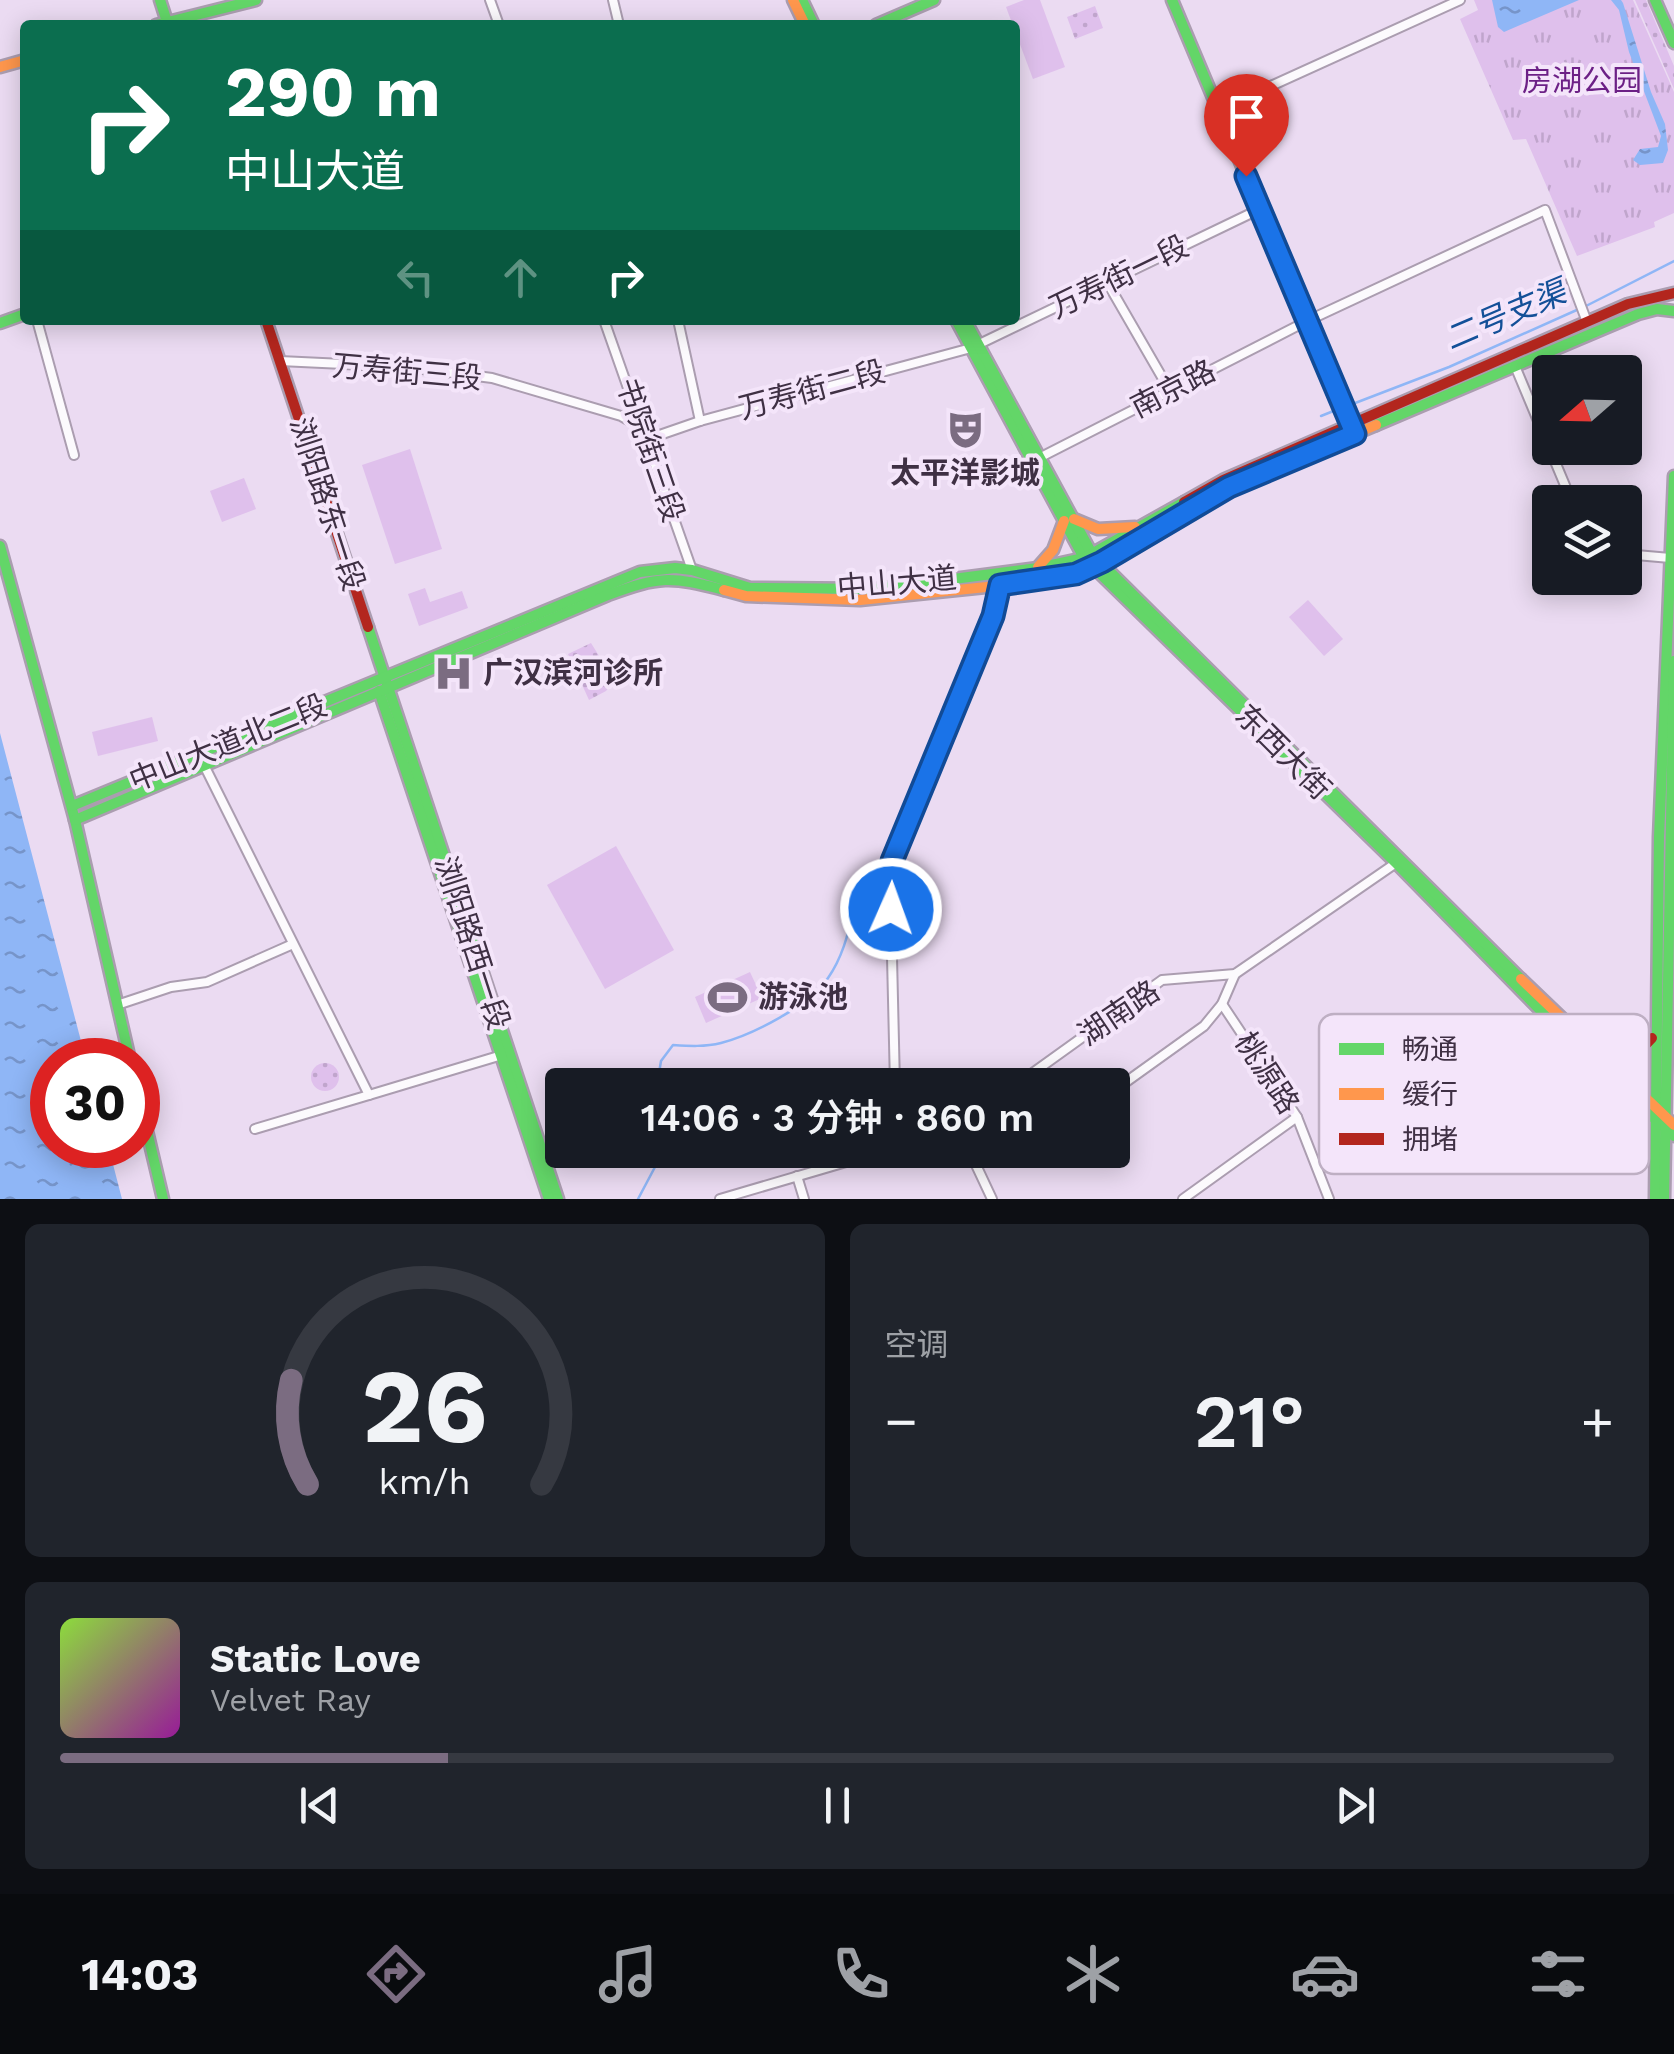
<!DOCTYPE html>
<html lang="zh">
<head>
<meta charset="utf-8">
<style>
  :root { --surface:#171b24; --page:#20242c; --text:#f1f3f6; --muted:#9ea1a6; --line:#363941; --accent:#7b6c81 }
  body { margin:0; font-family:"Work Sans","Noto Sans SC",sans-serif; background:var(--page); color:var(--text); height:100vh; display:flex; flex-direction:column; font-size:38px; white-space:nowrap }
  * { box-sizing:border-box; margin:0 }
  p { font-size:32px; color:var(--muted) }
  .icon { flex:none; width:55px; height:55px; fill:none; stroke:currentColor; stroke-width:2; stroke-linecap:round; stroke-linejoin:round }
  .map { position:relative; height:1199px; overflow:hidden }
  .drawer { display:flex; flex-direction:column; gap:25px; padding:25px; background:#0d0f14; flex:1 }
  .drawer>* { flex:none }
  .top-card { position:absolute; left:20px; top:20px; width:1000px; height:305px; border-radius:10px; box-shadow:0 5px 25px #0003; background:#0b6e4f; color:#fff; overflow:hidden }
  .needle { width:65px; rotate:250deg }
  .controls { position:absolute; left:1532px; top:355px; display:grid; gap:20px }
  .controls a { display:grid; place-items:center; width:110px; height:110px; border-radius:10px; background:var(--surface); box-shadow:0 5px 25px #0003; font-size:50px }
  .speed { position:absolute; left:30px; top:1038px; display:flex; gap:20px; font-size:50px; font-weight:700; text-align:center }
  .speed>* { display:grid; place-content:center; width:130px; height:130px; border-radius:50%; background:var(--surface); box-shadow:0 5px 25px #0003; line-height:1 }
  .speed .limit { border:15px solid #d22; background:#fff; color:#111 }
  .pin { position:absolute; display:grid; place-items:center; width:85px; height:85px; color:#fff; margin:-102px -42px; border-radius:50% 50% 50% 0; rotate:-45deg; box-shadow:0 0 10px #0007 }
  .pin .icon { rotate:45deg }
  .me { position:absolute; width:110px; margin:-55px; rotate:2deg; stroke-linejoin:round; filter:drop-shadow(0 0 8px #0008) }
  .turn { display:flex; align-items:center; gap:35px; height:210px; padding:0 40px; font-size:45px }
  .turn .icon { width:130px; height:130px; stroke-width:2.5 }
  .turn b { display:block; font-size:70px; line-height:85px }
  .lanes { display:flex; align-items:center; height:95px; padding:0 40px; background:#0003; justify-content:center; gap:50px; direction:ltr }
  .lanes .off { opacity:.35 }
  .big { font-size:75px; font-weight:600; line-height:1.1 }
  .drawer .tile { flex:1; display:flex; flex-direction:column; justify-content:center; gap:15px; min-width:0; padding:0 35px; border-radius:15px; background:var(--page) }
  .drawer .dial { align-items:center; gap:0 }
  .dial svg { height:260px; overflow:visible; fill:none; stroke:var(--line); stroke-width:7; stroke-linecap:round; text-anchor:middle }
  .dial text { fill:var(--text); stroke:none }
  .song { display:flex; align-items:center; gap:30px }
  .cover { width:120px; height:120px; border-radius:15px; background:linear-gradient(135deg,hsl(90 70% 55%),hsl(300 70% 35%)) }
  .played { height:10px; border-radius:5px; background:linear-gradient(90deg,var(--accent) 25%,var(--line) 25%) }
  .keys { display:flex; justify-content:space-around; direction:ltr }
  .heat { display:flex; justify-content:space-between; align-items:center; font-size:55px; direction:ltr }
  .drawer .tiles { flex:1; display:grid; gap:25px; grid-template-columns:1fr 1fr }
  .tile:last-child { grid-column:span 2 }
  .trip { position:absolute; left:545px; top:1068px; width:585px; height:100px; border-radius:10px; background:var(--surface); box-shadow:0 5px 25px #0003; font-weight:600; line-height:100px; text-align:center }
  .menu { display:flex; height:160px; justify-content:space-around; align-items:center; background:#090b0e; color:var(--muted) }
  .menu .icon { width:70px; height:70px }
  .menu .selected { color:var(--accent) }
  .menu b { font-size:45px; color:var(--text) }
  .map>svg:first-child { display:block }
  .grass { fill:url(#grass-dots) }
  .park { fill:url(#park-tufts) }
  .garden { fill:#dfc0ec }
  .water { fill:url(#water-ripples) }
  .lines { fill:none; stroke-linecap:round; stroke-linejoin:round }
  .stream { stroke:#8fb6f6; stroke-width:2.5 }
  .street-casing { stroke:#ab9db0; stroke-width:12 }
  .fast-casing { stroke:#ab9db0; stroke-width:15 }
  .slow-casing { stroke:#ab9db0; stroke-width:15 }
  .jam-casing { stroke:#ab9db0; stroke-width:15 }
  .street { stroke:#fcfafd; stroke-width:8 }
  .fast { stroke:#63d668; stroke-width:10 }
  .slow { stroke:#ff974d; stroke-width:10 }
  .jam { stroke:#b3261e; stroke-width:10 }
  .route-casing { stroke:#114b97; stroke-width:25 }
  .route { stroke:#1a73e8; stroke-width:18 }
  .labels { text-anchor:middle; stroke-width:8; stroke-linejoin:round; paint-order:stroke }
  .park-label { font-size:30px; fill:#6c2086; stroke:#f4e5fa }
  .street-label { font-size:30px; fill:#3f3044; stroke:#f4e5fa }
  .poi-label { font-size:30px; font-weight:bold; fill:#3f3044; stroke:#f4e5fa; text-anchor:start }
  .water-label { font-size:32px; font-style:italic; fill:#135098; stroke:#f4e5fa }
  .key { fill:#f4e5fa; stroke:#beafc3; stroke-width:2.5 }
  .key-label { font-size:28px; fill:#3f3044 }
</style>
</head>
<body>
<div class="map">
<svg width="1674" height="1199" viewBox="0 0 1674 1199">
  <defs>
    <pattern id="grass-dots" width="8" height="8" patternUnits="userSpaceOnUse" patternTransform="scale(2.5)"><rect width="8" height="8" fill="#dfc0ec"/><path d="M2 2h.1M6 6h.1" fill="none" stroke="#c0a5cc" stroke-width="1.8" stroke-linecap="round"/></pattern>
    <pattern id="park-tufts" width="24" height="20" patternUnits="userSpaceOnUse" patternTransform="scale(2.5)"><rect width="24" height="20" fill="#dfc0ec"/><path d="M3 7l-1-3M5 7V3M7 7l1-3M15 17l-1-3M17 17v-4M19 17l1-3" fill="none" stroke="#c0a5cc"/></pattern>
    <pattern id="water-ripples" width="26" height="14" patternUnits="userSpaceOnUse" patternTransform="scale(2.5)"><rect width="26" height="14" fill="#8fb6f6"/><path d="M2 4q2-2 4 0t4 0M15 11q2-2 4 0t4 0" fill="none" stroke="#7694c9"/></pattern>
  </defs>
  <rect width="100%" height="100%" fill="#ebdbf2"/>
  <g class="grass">
    <path d="M1635 0H1646L1674 66V89Z"/>
    <path d="M1095 6 1103 28 1075 39 1067 17Z"/>
    <path d="M591 643 614 680 606 691 589 700 568 654Z"/>
    <circle cx="325" cy="1077" r="14"/>
  </g>
  <path class="park" d="M1474 0H1633L1674 92V213L1654 222 1655 227 1577 256 1526 139 1513 140 1460 19 1478 10Z"/>
  <g class="garden">
    <path d="M1024 0H1040L1065 67 1033 79 1006 7Z"/>
    <path d="M410 449 442 549 395 564 362 465Z"/>
    <path d="M244 478 256 509 222 522 210 491Z"/>
    <path d="M425 588 430 602 462 591 468 608 419 626 408 594Z"/>
    <path d="M1308 600 1343 639 1324 656 1289 617Z"/>
    <path d="M152 717 158 741 98 756 92 732Z"/>
    <path d="M616 846 674 950 605 989 547 885Z"/>
    <path d="M750 972 762 998 706 1023 695 997Z"/>
  </g>
  <g class="water">
    <path d="M1492 0H1579L1504 32 1498 27Z"/>
    <path d="M1611 0H1621L1623 3 1651 92 1665 124 1668 150 1663 163 1640 165 1633 160 1640 149 1658 147 1661 136 1629 52 1619 10Z"/>
    <path d="M0 733 86 1060H52V1145H108L122 1199H0Z"/>
  </g>
  <g class="lines">
    <g class="stream">
      <path d="M1586 306 1674 261"/>
      <path d="M1350 405 1449 367 1579 309"/>
      <path d="M1321 416 1336 410"/>
      <path d="M657 1085 661 1061 673 1045C689 1046 705 1047 721 1043 752 1035 811 1005 828 978 842 958 848 935 853 912"/>
      <path d="M638 1199 664 1150"/>
    </g>
    <defs>
      <g id="street">
        <path d="M490 0 499 25"/>
        <path d="M613 0 619 25"/>
        <path d="M1218 110 1460 0"/>
        <path d="M1107 282 1170 391"/>
        <path d="M37 320 74 455"/>
        <path d="M604 320 692 570"/>
        <path d="M678 320 700 421"/>
        <path d="M280 361 407 367 492 378 621 416 644 429"/>
        <path d="M1515 366 1572 502"/>
        <path d="M648 439 700 421 971 348 1260 209"/>
        <path d="M1039 458 1307 321 1545 210 1587 322"/>
        <path d="M1625 554 1670 558"/>
        <path d="M205 767 369 1095 502 1055"/>
        <path d="M1222 1004 1297 1117 1329 1199"/>
        <path d="M117 1005 171 987 207 982 293 944"/>
        <path d="M895 1085 890 872 993 617 999 585"/>
        <path d="M1016 1085 1162 980 1235 974 1396 863"/>
        <path d="M1112 1092 1204 1026 1222 1004 1235 974"/>
        <path d="M255 1129 369 1095"/>
        <path d="M969 1150 992 1199"/>
        <path d="M797 1176 804 1199"/>
        <path d="M720 1199 887 1150"/>
        <path d="M1183 1199 1297 1117"/>
      </g>
      <g id="fast">
        <path d="M160 0 168 25"/>
        <path d="M802 0 814 25"/>
        <path d="M1172 0 1352 428"/>
        <path d="M1655 0 1674 43"/>
        <path d="M156 25 256 0"/>
        <path d="M876 25 934 0"/>
        <path d="M956 320 1084 558 1396 863 1593 1064 1674 1136"/>
        <path d="M965 320 1092 554 1521 979"/>
        <path d="M0 323 25 314"/>
        <path d="M1376 425 1638 314 1657 309 1674 311"/>
        <path d="M0 546 75 820 130 1060"/>
        <path d="M368 627 558 1199"/>
        <path d="M379 691 549 1199"/>
        <path d="M72 806 640 572 675 568 692 570 750 588 876 589 1038 568 1084 558 1184 502"/>
        <path d="M75 820 608 595C660 576 670 576 724 590"/>
        <path d="M138 1093 163 1199"/>
        <path d="M1655 1199 1659 837 1674 476"/>
        <path d="M1664 1199 1674 661"/>
      </g>
      <g id="slow">
        <path d="M793 0 805 25"/>
        <path d="M0 67 25 60"/>
        <path d="M1074 519 1098 529 1135 527"/>
        <path d="M1038 567 1053 550 1064 521"/>
        <path d="M724 590 746 596 860 600 1044 581 1075 574 1102 562 1229 487 1376 425"/>
        <path d="M1521 979 1674 1125"/>
      </g>
      <g id="jam">
        <path d="M266 320 368 627"/>
        <path d="M1184 502 1223 480 1628 304 1674 293"/>
        <path d="M1605 1062 1633 1058 1652 1038"/>
      </g>
    </defs>
    <use href="#street" class="street-casing"/>
    <use href="#fast" class="fast-casing"/>
    <use href="#slow" class="slow-casing"/>
    <use href="#jam" class="jam-casing"/>
    <use href="#street" class="street"/>
    <use href="#fast" class="fast"/>
    <use href="#slow" class="slow"/>
    <use href="#jam" class="jam"/>
  </g>
  <g class="lines">
    <defs>
      <path id="route" d="M891 909 892 861 993 616 1000 585 1076 574 1102 562 1229 487 1355 434 1246 176"/>
    </defs>
    <use href="#route" class="route-casing"/>
    <use href="#route" class="route"/>
  </g>
  <defs>
    <symbol id="theatre-bare" viewBox="-9 -9 18 18"><path d="M-5-5.5Q0-4 5-5.5V0Q5 5 0 6Q-5 5-5 0ZM-3.3-2.5H-1v1.5H-3.3ZM1-2.5H3.3v1.5H1ZM-2.8 1Q0 5.5 2.8 1Z" fill="#7b6c81" stroke="#f4e5fa" stroke-width="2.5" paint-order="stroke"/></symbol>
    <symbol id="hospital-bare" viewBox="-9 -9 18 18"><path d="M-5-5h3v3.5h4V-5h3V5h-3V1.5h-4V5h-3Z" fill="#7b6c81" stroke="#f4e5fa" stroke-width="2.5" paint-order="stroke"/></symbol>
    <symbol id="stadium-bare" viewBox="-9 -9 18 18"><path d="M0-5a6.5 5 0 1 0 0 10a6.5 5 0 1 0 0-10ZM-3.5-1.8h7v3.6h-7Z" fill="#7b6c81" stroke="#f4e5fa" stroke-width="2.5" paint-order="stroke"/></symbol>
  </defs>
  <g fill-rule="evenodd">
    <use href="#theatre-bare" x="938" y="402" width="55" height="55"/>
    <use href="#hospital-bare" x="426" y="646" width="55" height="55"/>
    <use href="#stadium-bare" x="700" y="970" width="55" height="55"/>
  </g>
  <g class="labels">
    <g class="park-label">
      <text x="1582" y="91">房湖公园</text>
    </g>
    <g class="street-label">
      <text transform="translate(1119 277) rotate(-26)" y="10">万寿街一段</text>
      <text transform="translate(407 372) rotate(5)" y="10">万寿街三段</text>
      <text transform="translate(1173 389) rotate(-27)" y="10">南京路</text>
      <text transform="translate(812 390) rotate(-15)" y="10">万寿街二段</text>
      <text transform="translate(650 450) rotate(71)" y="10">书院街三段</text>
      <text transform="translate(327 504) rotate(72)" y="10">浏阳路东一段</text>
      <text transform="translate(897 583) rotate(-5)" y="10">中山大道</text>
      <text transform="translate(228 743) rotate(-22)" y="10">中山大道北二段</text>
      <text transform="translate(1283 752) rotate(45)" y="10">东西大街</text>
      <text transform="translate(472 943) rotate(72)" y="10">浏阳路西一段</text>
      <text transform="translate(1119 1013) rotate(-34)" y="10">湖南路</text>
      <text transform="translate(1267 1073) rotate(57)" y="10">桃源路</text>
    </g>
    <g class="poi-label">
      <text x="965" y="483" text-anchor="middle">太平洋影城</text>
      <text x="483" y="683">广汉滨河诊所</text>
      <text x="758" y="1007">游泳池</text>
    </g>
    <g class="water-label">
      <text transform="translate(1505 315) rotate(-23)" y="11">二号支渠</text>
    </g>
  </g>
  <rect x="1319" y="1014" width="330" height="160" rx="15" class="key"/>
  <rect x="1339" y="1043" width="45" height="12" fill="#63d668"/>
  <rect x="1339" y="1088" width="45" height="12" fill="#ff974d"/>
  <rect x="1339" y="1133" width="45" height="12" fill="#b3261e"/>
  <g class="key-label">
    <text x="1402" y="1059">畅通</text>
    <text x="1402" y="1104">缓行</text>
    <text x="1402" y="1149">拥堵</text>
  </g>
</svg>
<div class="controls">
<a><svg class="needle" viewBox="-14 -14 28 28"><path d="M0-13l5 13h-10z" fill="#e53935"/><path d="M0 13l5-13h-10z" fill="#9ea1a6"/></svg></a>
<a><svg class="icon" aria-label="layers" viewBox="0 0 24 24"><path d="M12 4l9 5-9 5-9-5zM3 14l9 5 9-5"/></svg></a>
</div>
<div class="speed"><div class="limit">30</div></div>
<div class="pin" style="left:1246px;top:176px;background:#d93025"><svg class="icon" aria-label="arrive" viewBox="0 0 24 24"><path d="M6 21V4h12l-3 4 3 4H6"/></svg></div>
<svg class="me" style="left:891px;top:909px" viewBox="-20 -20 40 40"><circle r="17" fill="#1a73e8" stroke="#fff" stroke-width="3"/><path d="M0-11L8 9 0 5-8 9z" fill="#fff"/></svg>
<div class="trip">14:06 · 3 分钟 · 860 m</div>
<div class="top-card">
<div class="turn"><svg class="icon" aria-label="right" viewBox="0 0 24 24"><path d="M7 20v-9h11M14 6l5 5-5 5"/></svg><div><b>290 m</b>中山大道</div></div>
<div class="lanes"><svg class="icon off" aria-label="left" viewBox="0 0 24 24"><path d="M17 20v-9H6M10 6l-5 5 5 5"/></svg><svg class="icon off" aria-label="ahead" viewBox="0 0 24 24"><path d="M12 20V5M6 11l6-6 6 6"/></svg><svg class="icon" aria-label="right" viewBox="0 0 24 24"><path d="M7 20v-9h11M14 6l5 5-5 5"/></svg></div>
</div>
</div>
<section class="drawer">
<div class="tiles">
<div class="tile dial"><svg viewBox="0 0 100 80">
<path d="M14 69A42 42 0 1 1 86 69"/>
<path d="M14 69A42 42 0 0 1 9 37" stroke="#7b6c81"/>
<text x="50" y="56" font-size="32" font-weight="700">26</text>
<text x="50" y="72" font-size="11">km/h</text>
</svg></div>
<div class="tile"><p>空调</p>
<div class="heat"><a>−</a><b class="big">21°</b><a>+</a></div>
</div>
<div class="tile">
<div class="song"><i class="cover"></i><div><b>Static Love</b><p>Velvet Ray</p></div></div>
<div class="played"></div>
<div class="keys"><svg class="icon" aria-label="previous" viewBox="0 0 24 24"><path d="M18 5L8 12l10 7zM5 5v14"/></svg><svg class="icon" aria-label="pause" viewBox="0 0 24 24"><path d="M8 5v14M16 5v14"/></svg><svg class="icon" aria-label="next" viewBox="0 0 24 24"><path d="M6 5l10 7-10 7zM19 5v14"/></svg></div>
</div>
</div>
</section>
<nav class="menu">
<b>14:03</b>
<svg class="icon selected" aria-label="directions" viewBox="0 0 24 24"><path d="M12 3l9 9-9 9-9-9zM9 14v-3h6M13 9l2 2-2 2"/></svg>
<svg class="icon" aria-label="music" viewBox="0 0 24 24"><path d="M9 18V5l10-2v13"/><circle cx="6" cy="18" r="3"/><circle cx="16" cy="16" r="3"/></svg>
<svg class="icon" aria-label="phone" viewBox="0 0 24 24"><path d="M5 4h4l2 5-3 2q2 4 5 5l2-3 5 2v4C11 20 4 13 5 4z"/></svg>
<svg class="icon" aria-label="climate" viewBox="0 0 24 24"><path d="M12 3v18M4 7l16 10M4 17L20 7"/></svg>
<svg class="icon" aria-label="car" viewBox="0 0 24 24"><path d="M5 17H2v-5l4-1 3-4h7l3 4 3 1v5h-3M9 17h6M6 11h13"/><circle cx="7" cy="17" r="2"/><circle cx="17" cy="17" r="2"/></svg>
<svg class="icon" aria-label="filters" viewBox="0 0 24 24"><path d="M4 7h16M4 17h16"/><circle cx="9" cy="7" r="2"/><circle cx="15" cy="17" r="2"/></svg>
</nav>
</body>
</html>
